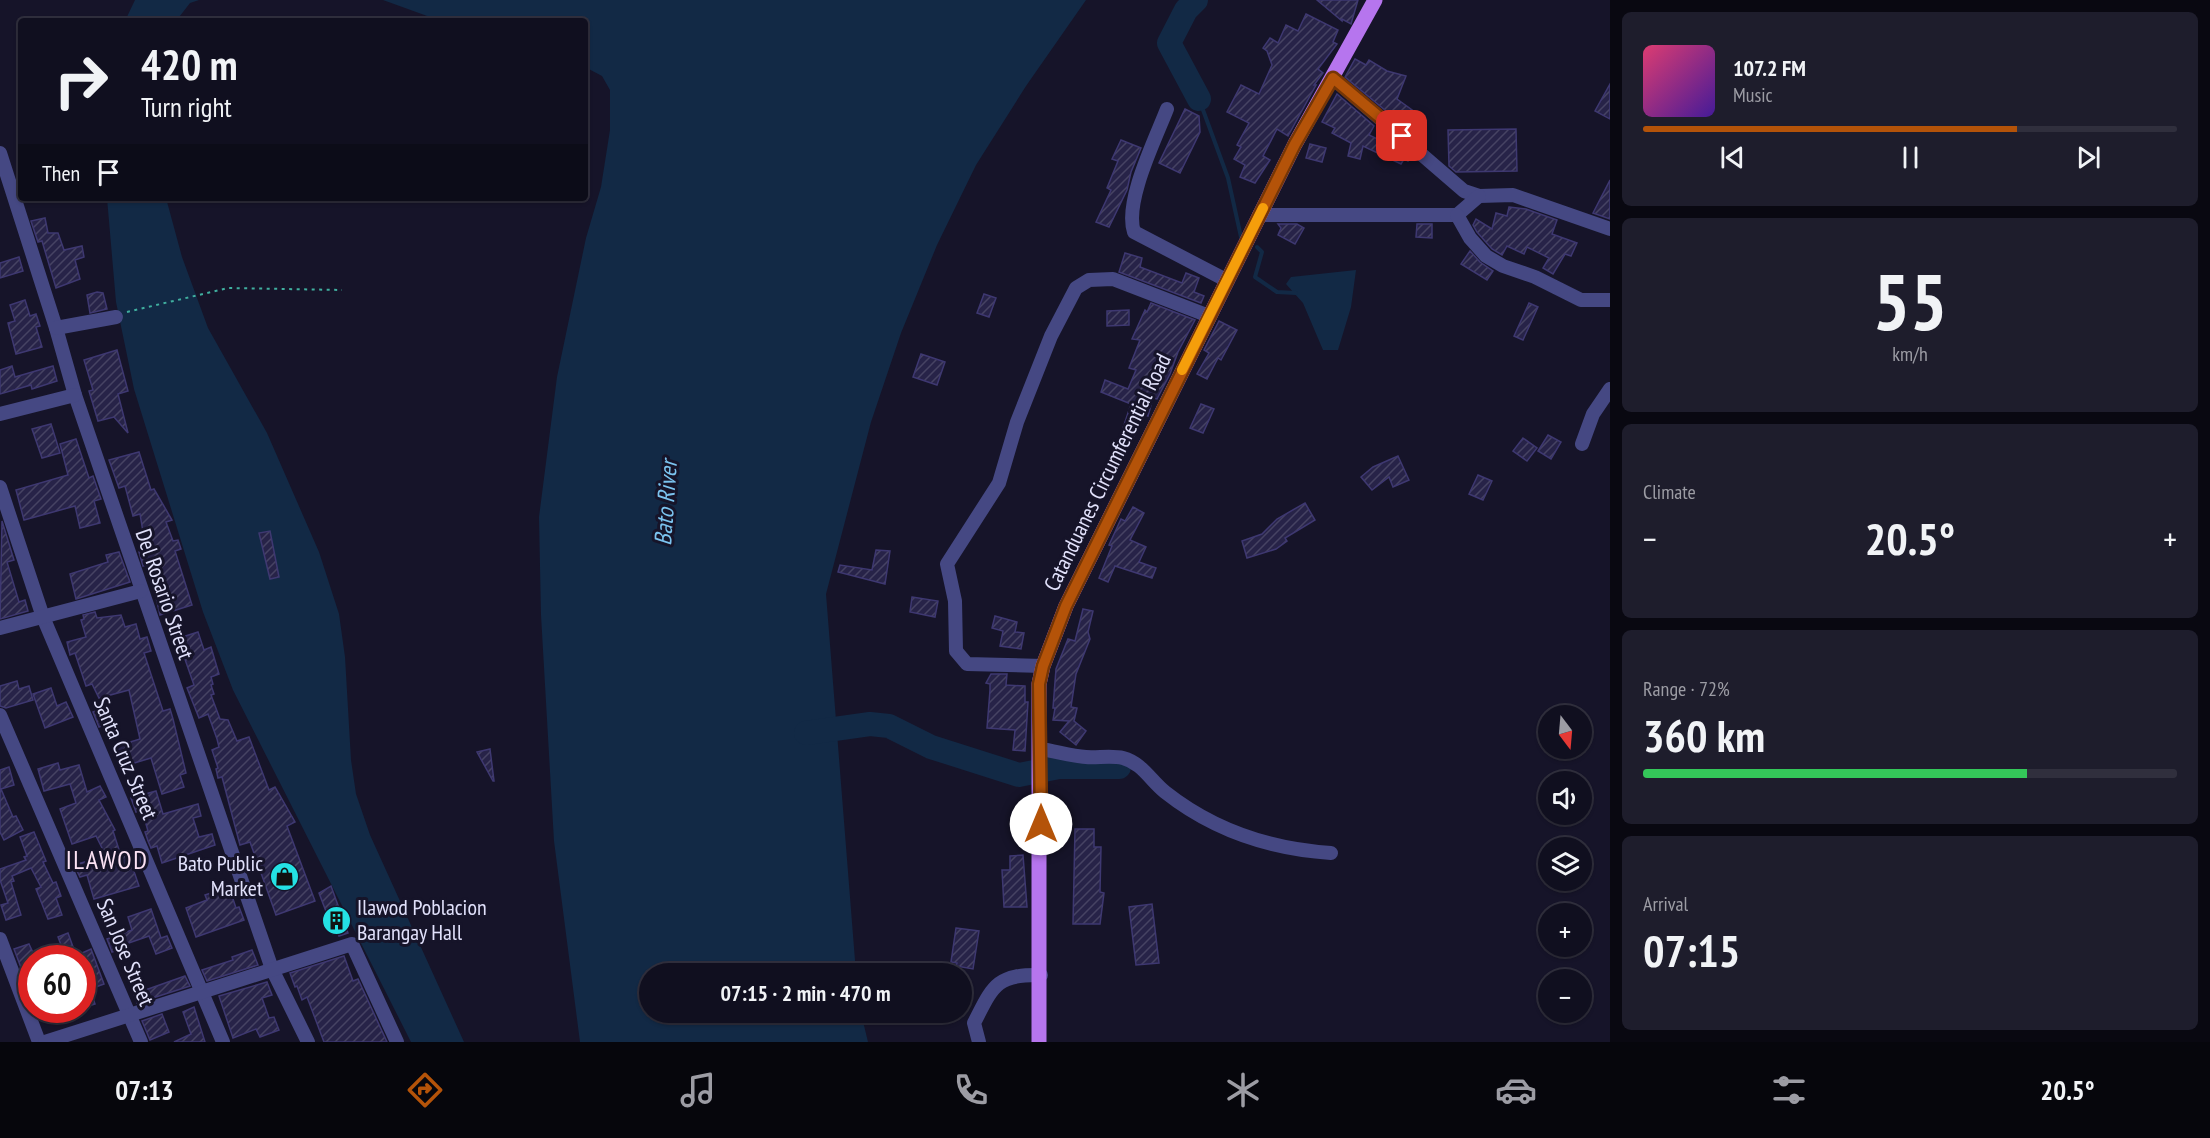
<!DOCTYPE html>
<html lang="en">
<head>
<meta charset="utf-8">
<style>
  :root { --surface:#100f1f; --page:#1e1d2c; --text:#f1f3f6; --muted:#9c9ca4; --line:#302f3d; --accent:#b45309 }
  body { margin:0; font-family:"PT Sans Narrow",sans-serif; background:var(--page); color:var(--text); height:100vh; display:flex; flex-direction:column; font-size:22px; white-space:nowrap }
  * { box-sizing:border-box; margin:0 }
  p { font-size:20px; color:var(--muted) }
  .icon { flex:none; width:33px; height:33px; fill:none; stroke:currentColor; stroke-width:2; stroke-linecap:round; stroke-linejoin:round }
  .map { position:relative; flex:1; overflow:hidden }
  .drawer { display:flex; flex-direction:column; gap:12px; padding:12px; background:#090811; width:600px }
  .drawer>* { flex:none }
  .guide { position:absolute; left:18px; top:18px; width:570px; height:183px; border-radius:6px; box-shadow:0 2px 4px #0004,0 0 0 2px var(--line); background:#100f1f; color:var(--text); overflow:hidden }
  .needle { width:39px; rotate:164deg }
  .buttons { position:absolute; left:1538px; top:705px; display:grid; gap:12px }
  .buttons a { display:grid; place-items:center; width:54px; height:54px; border-radius:50%; background:var(--surface); box-shadow:0 2px 4px #0004,0 0 0 2px var(--line); font-size:30px }
  .speed { position:absolute; left:18px; top:945px; display:flex; gap:12px; font-size:30px; font-weight:700; text-align:center }
  .speed>* { display:grid; place-content:center; width:78px; height:78px; border-radius:50%; background:var(--surface); box-shadow:0 2px 4px #0004,0 0 0 2px var(--line); line-height:1 }
  .speed .limit { border:9px solid #d22; background:#fff; color:#111 }
  .pin { position:absolute; display:grid; place-items:center; width:51px; height:51px; color:#fff; margin:-26px; border-radius:12px; box-shadow:0 3px 9px #0006 }
  .me { position:absolute; width:66px; margin:-33px; rotate:0deg; stroke-linejoin:round; filter:drop-shadow(0 0 4px #0008) }
  .turn { display:flex; align-items:center; gap:21px; height:126px; padding:0 24px; font-size:27px }
  .turn .icon { width:78px; height:78px; stroke-width:2.5 }
  .turn b { display:block; font-size:42px; line-height:51px }
  .then { display:flex; align-items:center; height:57px; padding:0 24px; background:#0003; gap:12px; font-size:22px }
  .big { font-size:45px; font-weight:700; line-height:1.1 }
  .drawer .card { flex:1; display:flex; flex-direction:column; justify-content:center; gap:9px; min-width:0; padding:0 21px; border-radius:9px; background:var(--page) }
  .drawer .dial { align-items:center; gap:0 }
  .dial b { font-size:78px; line-height:1 }
  .song { display:flex; align-items:center; gap:18px }
  .cover { width:72px; height:72px; border-radius:9px; background:linear-gradient(135deg,hsl(340 70% 55%),hsl(260 70% 35%)) }
  .played { height:6px; border-radius:3px; background:linear-gradient(90deg,var(--accent) 70%,var(--line) 70%) }
  .keys { display:flex; justify-content:space-around; direction:ltr }
  .heat { display:flex; justify-content:space-between; align-items:center; font-size:33px; direction:ltr }
  .charge { height:9px; border-radius:4px; background:linear-gradient(90deg,#34c759 72%,var(--line) 0) }
  .trip { position:absolute; left:639px; top:963px; width:333px; height:60px; border-radius:30px; background:var(--surface); box-shadow:0 2px 4px #0004,0 0 0 2px var(--line); font-weight:700; line-height:60px; text-align:center }
  .tab-bar { display:flex; height:96px; justify-content:space-around; align-items:center; background:#06060c; color:var(--muted) }
  .tab-bar .icon { width:42px; height:42px }
  .tab-bar .selected { color:var(--accent) }
  .tab-bar b { font-size:27px; color:var(--text) }
  main { display:flex; flex:1; min-height:0 }
  .map>svg:first-child { display:block }
  .water { fill:#122945 }
  .lines { fill:none; stroke-linecap:round; stroke-linejoin:round }
  .stream { stroke:#122945; stroke-width:4 }
  .river { stroke:#122945; stroke-width:24 }
  .building { fill:url(#building-hatch); stroke:#3e3871; stroke-width:1.5 }
  .path { stroke:#40af9f; stroke-width:2; stroke-dasharray:3 4.5; stroke-linecap:butt }
  .minor { stroke:#454883; stroke-width:14 }
  .major { stroke:#b675ee; stroke-width:15 }
  .route-casing { stroke:#753606; stroke-width:15 }
  .route { stroke:#b45309; stroke-width:10 }
  .slow { stroke:#f59e0b; stroke-width:10 }
  .labels { text-anchor:middle; stroke-width:6; stroke-linejoin:round; paint-order:stroke }
  .street-label { font-size:22px; fill:#e1e1fb; stroke:#161429 }
  .poi-label { font-size:22px; fill:#e1e1fb; stroke:#161429; text-anchor:end }
  .water-label { font-size:24px; font-style:italic; fill:#7bc3ef; stroke:#161429 }
  .quarter-label { font-size:26px; letter-spacing:1.5px; fill:#fbe2f4; stroke:#161429 }
</style>
</head>
<body>
<main>
<div class="map">
<svg width="1610" height="1042" viewBox="0 0 1610 1042">
  <defs>
    <pattern id="building-hatch" width="6" height="6" patternUnits="userSpaceOnUse" patternTransform="scale(1.5)"><rect width="6" height="6" fill="#272348"/><path d="M-1 1l2-2M0 6l6-6M5 7l2-2" fill="none" stroke="#464363"/></pattern>
  </defs>
  <rect width="100%" height="100%" fill="#161429"/>
  <g class="water">
    <path d="M135 0H199L190 3 176 21H125Z"/>
    <path d="M383 0H1086L1026 86 976 165 937 245 901 333 871 422 826 594 856 973 650 974V1012L861 1013 868 1042H580L554 841 541 615 539 517 557 377 586 238 601 187 610 130V90L602 76 585 67V21H441Z"/>
    <path d="M107 198H166L182 257 208 328 267 433 319 552 339 614 345 657 351 760 356 794 370 835 464 1042H411L233 690 203 612 134 389 116 302Z"/>
    <path d="M1356 270 1351 307 1338 350H1323L1303 303 1286 284 1291 277Z"/>
  </g>
  <g class="lines">
    <g class="stream">
      <path d="M1199 99 1228 178 1241 237"/>
      <path d="M1257 247 1262 252 1255 277 1277 292 1296 293"/>
    </g>
    <g class="river">
      <path d="M1196 0 1186 10 1169 43 1199 99"/>
      <path d="M806 733 870 724 889 726 931 747 1019 775 1059 767H1119"/>
    </g>
  </g>
  <g class="building">
    <path d="M1317 0H1358L1351 24 1342 19V21Z"/>
    <path d="M1306 14 1338 30 1333 42 1337 44 1318 69 1323 73 1314 85H1316L1288 136 1277 129 1263 156 1270 160 1255 183 1240 177 1245 165 1234 159 1241 147 1237 145 1249 123 1227 112 1241 85 1259 94 1272 65 1267 51 1263 48 1270 38 1278 43 1286 25 1298 31Z"/>
    <path d="M1355 59 1366 65 1369 60 1387 71 1406 76 1397 99 1419 115 1409 130 1345 77Z"/>
    <path d="M1610 84V119L1595 111Z"/>
    <path d="M1337 94 1374 126 1369 135 1398 149 1399 147 1411 157 1408 161 1404 159 1401 164 1363 146 1360 159 1348 156 1351 143 1332 133 1335 128 1322 122Z"/>
    <path d="M1185 109 1199 116 1200 132 1180 173 1159 163Z"/>
    <path d="M1516 129 1517 171 1456 172 1449 166 1448 130Z"/>
    <path d="M1121 140 1141 148 1131 172 1127 190 1109 227 1096 222 1111 190 1107 188 1118 161 1112 159Z"/>
    <path d="M1310 144 1326 148 1322 162 1306 158Z"/>
    <path d="M1610 180V219L1593 213Z"/>
    <path d="M1509 207 1526 209 1557 220 1552 234 1577 243 1571 256 1565 254 1553 274 1543 268 1549 258 1527 247 1524 254 1507 246 1502 255 1492 249 1477 232 1473 225 1476 219 1492 229 1496 213 1507 216Z"/>
    <path d="M45 218 48 233H58L64 250 82 246 84 257 75 260 80 279 56 288 42 241 38 242 31 221Z"/>
    <path d="M1278 224H1297L1304 228 1295 244 1278 235 1281 228Z"/>
    <path d="M1417 224H1432V238L1416 237Z"/>
    <path d="M1470 251 1480 262 1493 271 1487 280 1461 264Z"/>
    <path d="M1125 253 1142 258 1140 267 1182 283 1186 273 1199 278 1194 292 1204 296 1201 303 1119 272Z"/>
    <path d="M19 257 23 271 0 278V263Z"/>
    <path d="M97 292 103 293 107 309 90 313 87 295Z"/>
    <path d="M984 294 996 298 989 317 977 313Z"/>
    <path d="M25 300 30 316 36 314 40 326 36 327 42 347 16 354 8 323 15 321 10 305Z"/>
    <path d="M1151 303 1195 320 1178 352 1170 374 1157 399 1153 398 1148 416 1144 415 1133 439 1121 434 1131 404 1101 392 1105 380 1128 389 1136 370 1129 368 1140 340 1132 339 1145 310 1147 312Z"/>
    <path d="M1529 303 1538 307 1523 340 1514 336Z"/>
    <path d="M1129 310V325L1107 326V311Z"/>
    <path d="M1219 321 1237 330 1221 360 1218 358 1207 379 1197 374 1209 353 1204 350Z"/>
    <path d="M117 350 128 391 118 394 128 433 114 417 98 421 89 391 93 390 84 360Z"/>
    <path d="M921 354 945 362 937 385 913 377Z"/>
    <path d="M12 366 15 377 53 366 57 381 32 389 31 385 0 394V370Z"/>
    <path d="M1201 404 1214 409 1203 433 1190 428Z"/>
    <path d="M51 424 60 453 42 458 32 429Z"/>
    <path d="M1548 435 1561 442 1551 459 1538 451Z"/>
    <path d="M1523 438 1537 448 1527 461 1513 451Z"/>
    <path d="M76 439 89 478 93 476 101 499 94 501 100 523 80 528 75 506 24 520 16 490 68 475 60 444Z"/>
    <path d="M139 452 151 490 154 489 172 520 166 522 173 541 178 540 181 549 175 551 192 605 160 615 156 597 159 596 150 564 143 566 139 552 146 550 140 514 133 516 125 486 119 488 109 460Z"/>
    <path d="M1398 456 1409 480 1393 487 1389 477 1372 490 1361 477 1373 467Z"/>
    <path d="M1478 475 1492 481 1483 500 1469 494Z"/>
    <path d="M1305 503 1315 520 1285 538 1287 541 1276 549 1247 558 1242 541 1262 534 1277 519Z"/>
    <path d="M1133 507 1144 513 1130 540 1146 547 1139 562 1156 568 1152 578 1115 566 1108 582 1099 578 1112 546 1109 545 1121 519 1125 521Z"/>
    <path d="M2 521 14 560 7 562 19 602 25 600 28 611 0 619Z"/>
    <path d="M270 531 279 577 270 579 259 533Z"/>
    <path d="M876 550 890 551 885 584 838 572 840 565 872 570Z"/>
    <path d="M119 552 130 582 76 599 70 574 108 562 106 555Z"/>
    <path d="M912 597 938 601 935 617 910 612Z"/>
    <path d="M1083 609 1093 611 1088 632 1090 639 1076 674 1071 707 1077 708 1074 721 1086 731 1076 745 1060 732 1069 721 1053 720 1055 708H1053L1056 669 1068 639 1075 641Z"/>
    <path d="M95 612 97 618 121 615 125 627 136 624 140 639 147 637 151 651 144 653 163 711 170 709 173 719 186 773 180 775 184 787 162 794 151 758 121 767 114 747 140 739 129 690 99 698 92 684 86 686 75 653 70 655 67 642 86 637 81 620 84 619 83 615Z"/>
    <path d="M995 616 1017 622 1015 632 1024 633 1021 649 1000 646 1003 631 992 628Z"/>
    <path d="M198 632 204 650 211 647 219 674 211 677 213 684 211 685 214 694 211 695 220 719 228 720 237 741 249 737 269 790 275 787 295 822 287 826 315 901 276 915 250 842 240 845 222 777 218 778 216 769 218 768 212 750 219 747 217 739 208 714 199 718 187 688 194 685 181 648 176 650 173 640Z"/>
    <path d="M991 674H1007L1006 685 1025 686V702H1028L1025 751 1013 750 1015 730 987 728 990 690V684L986 683Z"/>
    <path d="M17 681 19 689 29 686 33 700 6 708 0 706V686Z"/>
    <path d="M51 688 57 706 66 702 73 717 45 728 33 694Z"/>
    <path d="M105 708 109 723 99 727 93 712Z"/>
    <path d="M490 749 494 781H493L477 752Z"/>
    <path d="M58 763 60 770 79 765 87 792 100 786 106 797 99 800 115 830 113 831 121 856 128 854 139 886 94 899 87 875 80 877 74 865 106 856 96 836 72 844 60 809 76 803 70 784 44 791 38 769Z"/>
    <path d="M9 767 14 785 1 789 13 817 16 816 23 830 4 840 0 832V770Z"/>
    <path d="M156 791 163 814 198 804 201 816 193 818 199 837 212 834 215 845 162 863 157 846 151 848 148 841 145 832 148 831 142 810 136 812 131 798Z"/>
    <path d="M1075 829H1094V847H1101L1100 892 1104 893 1100 924H1073Z"/>
    <path d="M34 832 46 861 43 862 53 883 56 882 61 896 56 898 62 915 48 919 36 889 41 887 31 868 12 876 14 881 11 882 21 915 6 920 1 905 8 903 0 880V869L26 860 24 857 27 856 20 837Z"/>
    <path d="M1023 855 1027 907H1004L1002 870H1010V856Z"/>
    <path d="M331 886 348 933 339 936 335 926 332 927 319 893Z"/>
    <path d="M229 887 236 908 239 907 244 920 196 937 186 908 207 900 205 895Z"/>
    <path d="M1152 904 1159 963 1136 965 1129 907Z"/>
    <path d="M151 909 161 938 167 936 172 948 156 954 149 936 120 946 121 949 112 952 107 939 132 930 128 917Z"/>
    <path d="M956 928 979 931 973 969 956 966 957 963 951 962Z"/>
    <path d="M68 933 77 958H66L58 937Z"/>
    <path d="M29 944 34 955 32 956V997L14 949Z"/>
    <path d="M91 949 104 984 90 989 95 1004 82 1008V953Z"/>
    <path d="M252 950 258 965 207 981 202 970 233 960 232 957Z"/>
    <path d="M344 956 353 981 358 979 387 1042H324L307 997 302 1000 297 986 295 987 290 973Z"/>
    <path d="M185 976 190 986 137 1003 134 994Z"/>
    <path d="M267 982 272 995 262 998 269 1018 274 1017 279 1030 260 1037 256 1029 233 1038 219 996Z"/>
    <path d="M194 1007 205 1042H174L191 1034 183 1012Z"/>
    <path d="M162 1014 169 1032 150 1040 142 1021Z"/>
  </g>
  <g class="lines">
    <path class="path" d="M127 312 228 288 342 290"/>
    <g class="minor">
      <path d="M1333 78 1464 191 1479 196 1513 195 1610 229"/>
      <path d="M1167 109C1155 140 1124 202 1134 232L1226 280"/>
      <path d="M0 153 56 328 75 395 272 969 308 1042"/>
      <path d="M1259 215H1457L1479 196"/>
      <path d="M1457 215 1470 238 1486 256 1503 266 1535 277 1581 300H1610"/>
      <path d="M56 328 116 317"/>
      <path d="M0 414 75 395"/>
      <path d="M1582 444 1593 414 1610 389"/>
      <path d="M0 487 43 617 223 1042"/>
      <path d="M0 628 141 591"/>
      <path d="M1043 666 967 664 956 651 955 601 947 564 999 483 1017 422 1051 336 1076 288 1089 280 1113 279 1209 316"/>
      <path d="M0 715 141 1042"/>
      <path d="M1040 749C1055 751 1071 756 1086 757 1097 758 1112 755 1123 758 1142 763 1151 781 1165 792 1213 830 1270 849 1331 853"/>
      <path d="M0 939 39 1042"/>
      <path d="M45 1042 352 944 397 1042"/>
      <path d="M979 1042 974 1023C993 986 996 974 1041 975"/>
    </g>
    <path class="major" d="M1039 1042V684L1043 666 1066 606 1295 144 1375 0"/>
  </g>
  <g class="lines">
    <defs>
      <path id="route" d="M1041 824 1039 684 1043 666 1066 606 1295 144 1333 78 1402 136"/>
    </defs>
    <use href="#route" class="route-casing"/>
    <use href="#route" class="route"/>
    <path class="slow" d="M1182 370 1263 208"/>
  </g>
  <defs>
    <symbol id="shop-disc" viewBox="-11 -11 22 22"><circle r="9.5" fill="#24e1e4" stroke="#161429"/><path d="M-5-2.5h2.3a2.7 3.5 0 0 1 5.4 0H5L5.5 6h-11ZM-1.5-2.5h3a1.5 2.3 0 0 0-3 0Z" fill="#111"/></symbol>
    <symbol id="building-disc" viewBox="-11 -11 22 22"><circle r="9.5" fill="#24e1e4" stroke="#161429"/><path d="M-4-6H4V6H1V3H-1V6H-4ZM-2.5-4.3h1.7v1.8h-1.7ZM.8-4.3h1.7v1.8H.8ZM-2.5-1h1.7V.8h-1.7ZM.8-1h1.7V.8H.8Z" fill="#111"/></symbol>
  </defs>
  <g fill-rule="evenodd">
    <use href="#shop-disc" x="268" y="860" width="33" height="33"/>
    <use href="#building-disc" x="320" y="904" width="33" height="33"/>
  </g>
  <g class="labels">
    <g class="street-label">
      <text transform="translate(1107 472) rotate(-64)" y="8">Catanduanes Circumferential Road</text>
      <text transform="translate(165 594) rotate(71)" y="8">Del Rosario Street</text>
      <text transform="translate(126 758) rotate(67)" y="8">Santa Cruz Street</text>
      <text transform="translate(126 952) rotate(67)" y="8">San Jose Street</text>
    </g>
    <g class="poi-label">
      <text x="263" y="871">Bato Public<tspan x="263" dy="25">Market</tspan></text>
      <text x="357" y="915" text-anchor="start">Ilawod Poblacion<tspan x="357" dy="25">Barangay Hall</tspan></text>
    </g>
    <g class="water-label">
      <text transform="translate(666 503) rotate(-86)" y="8">Bato River</text>
    </g>
    <g class="quarter-label">
      <text x="107" y="869">ILAWOD</text>
    </g>
  </g>
</svg>
<div class="buttons">
<a><svg class="needle" viewBox="-14 -14 28 28"><path d="M0-13l5 13h-10z" fill="#e53935"/><path d="M0 13l5-13h-10z" fill="#9c9ca4"/></svg></a>
<a><svg class="icon" aria-label="sound" viewBox="0 0 24 24"><path d="M4 9h4l5-4v14l-5-4H4zM17 9q2 3 0 6"/></svg></a>
<a><svg class="icon" aria-label="layers" viewBox="0 0 24 24"><path d="M12 4l9 5-9 5-9-5zM3 14l9 5 9-5"/></svg></a>
<a>+</a>
<a>−</a>
</div>
<div class="speed"><div class="limit">60</div></div>
<div class="pin" style="left:1402px;top:136px;background:#d93025"><svg class="icon" aria-label="arrive" viewBox="0 0 24 24"><path d="M6 21V4h12l-3 4 3 4H6"/></svg></div>
<svg class="me" style="left:1041px;top:824px" viewBox="-20 -20 40 40"><circle r="19" fill="#fff"/><path d="M0-13L10 11 0 6-10 11z" fill="#b45309"/></svg>
<div class="trip">07:15 · 2 min · 470 m</div>
<div class="guide">
<div class="turn"><svg class="icon" aria-label="right" viewBox="0 0 24 24"><path d="M7 20v-9h11M14 6l5 5-5 5"/></svg><div><b>420 m</b>Turn right</div></div>
<div class="then">Then<svg class="icon" aria-label="arrive" viewBox="0 0 24 24"><path d="M6 21V4h12l-3 4 3 4H6"/></svg></div>
</div>
</div>
<section class="drawer">
<div class="card">
<div class="song"><i class="cover"></i><div><b>107.2 FM</b><p>Music</p></div></div>
<div class="played"></div>
<div class="keys"><svg class="icon" aria-label="previous" viewBox="0 0 24 24"><path d="M18 5L8 12l10 7zM5 5v14"/></svg><svg class="icon" aria-label="pause" viewBox="0 0 24 24"><path d="M8 5v14M16 5v14"/></svg><svg class="icon" aria-label="next" viewBox="0 0 24 24"><path d="M6 5l10 7-10 7zM19 5v14"/></svg></div>
</div>
<div class="card dial"><b>55</b><p>km/h</p></div>
<div class="card"><p>Climate</p>
<div class="heat"><a>−</a><b class="big">20.5°</b><a>+</a></div>
</div>
<div class="card"><p>Range · 72%</p><b class="big">360 km</b><div class="charge"></div></div>
<div class="card"><p>Arrival</p><b class="big">07:15</b></div>
</section>
</main>
<nav class="tab-bar">
<b>07:13</b>
<svg class="icon selected" aria-label="directions" viewBox="0 0 24 24"><path d="M12 3l9 9-9 9-9-9zM9 14v-3h6M13 9l2 2-2 2"/></svg>
<svg class="icon" aria-label="music" viewBox="0 0 24 24"><path d="M9 18V5l10-2v13"/><circle cx="6" cy="18" r="3"/><circle cx="16" cy="16" r="3"/></svg>
<svg class="icon" aria-label="phone" viewBox="0 0 24 24"><path d="M5 4h4l2 5-3 2q2 4 5 5l2-3 5 2v4C11 20 4 13 5 4z"/></svg>
<svg class="icon" aria-label="climate" viewBox="0 0 24 24"><path d="M12 3v18M4 7l16 10M4 17L20 7"/></svg>
<svg class="icon" aria-label="car" viewBox="0 0 24 24"><path d="M5 17H2v-5l4-1 3-4h7l3 4 3 1v5h-3M9 17h6M6 11h13"/><circle cx="7" cy="17" r="2"/><circle cx="17" cy="17" r="2"/></svg>
<svg class="icon" aria-label="filters" viewBox="0 0 24 24"><path d="M4 7h16M4 17h16"/><circle cx="9" cy="7" r="2"/><circle cx="15" cy="17" r="2"/></svg>
<b>20.5°</b>
</nav>
</body>
</html>
